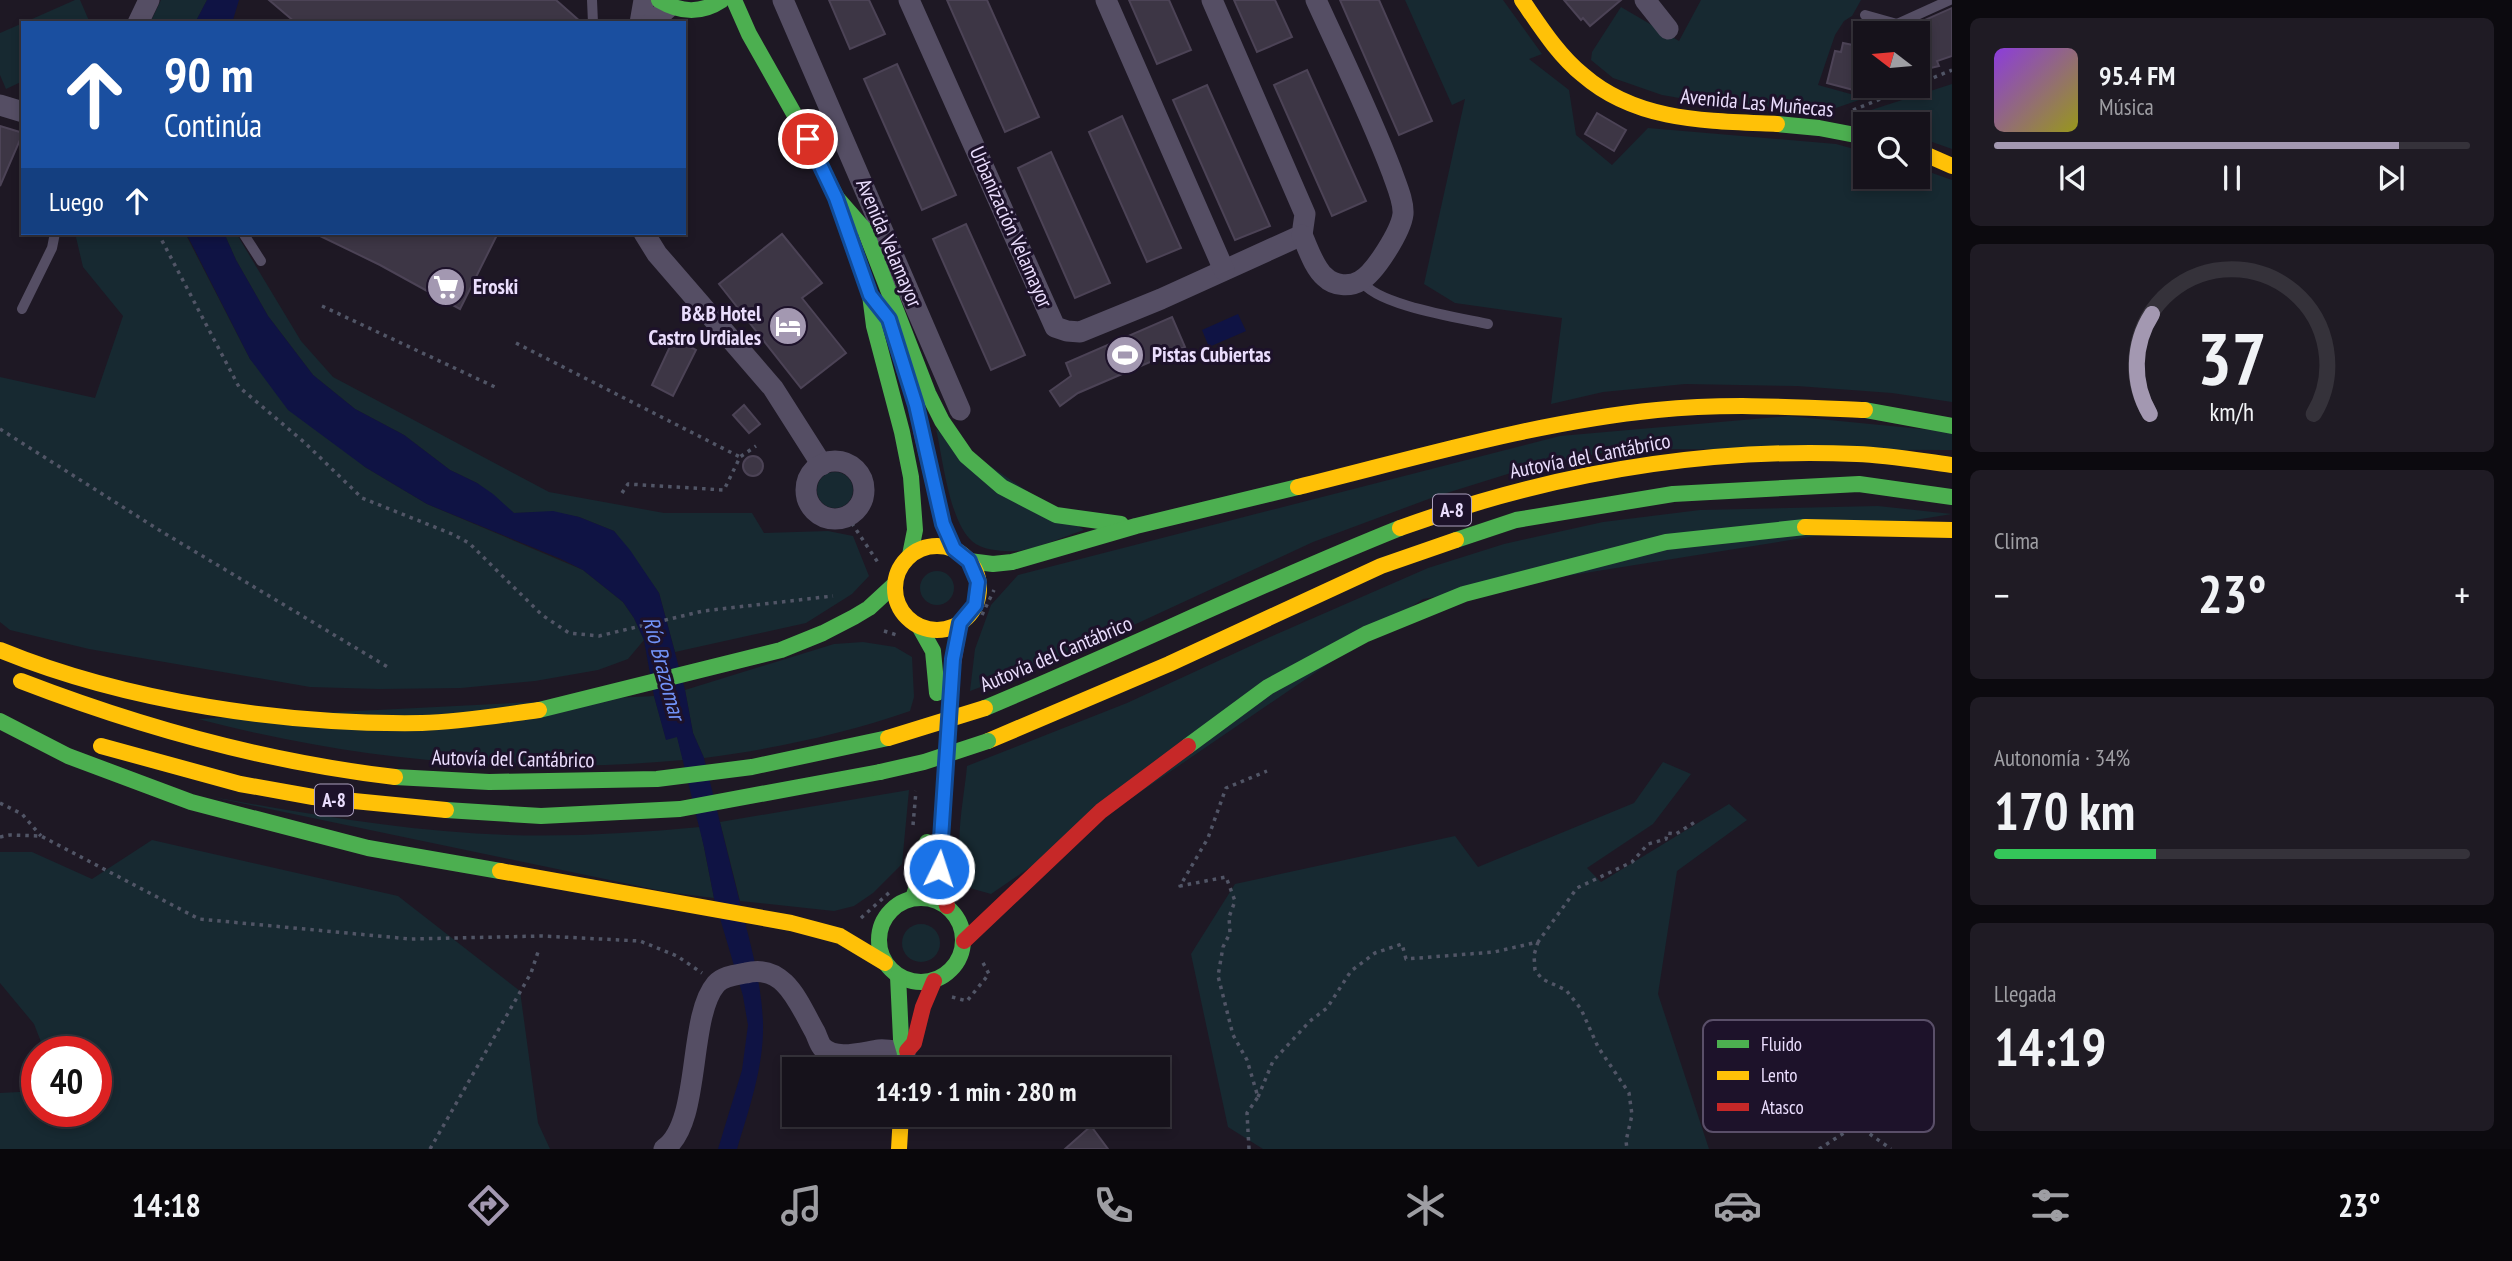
<!DOCTYPE html>
<html lang="es">
<head>
<meta charset="utf-8">
<style>
  :root { --surface:#16121b; --page:#1f1b24; --text:#f1f3f6; --muted:#9e9ea3; --line:#35323a; --accent:#a398b1 }
  body { margin:0; font-family:"PT Sans Narrow",sans-serif; background:var(--page); color:var(--text); height:100vh; display:flex; flex-direction:column; font-size:26px; white-space:nowrap }
  * { box-sizing:border-box; margin:0 }
  p { font-size:23px; color:var(--muted) }
  .icon { flex:none; width:38px; height:38px; fill:none; stroke:currentColor; stroke-width:2; stroke-linecap:round; stroke-linejoin:round }
  .map { position:relative; flex:1; overflow:hidden }
  .details { display:flex; flex-direction:column; gap:18px; padding:18px; background:#0c0a0f; width:560px }
  .details>* { flex:none }
  .hud { position:absolute; left:21px; top:21px; width:665px; height:214px; border-radius:0px; box-shadow:0 4px 10px #0003,0 0 0 2px var(--line); background:#1a4fa0; color:#fff; overflow:hidden }
  .needle { width:46px; rotate:286deg }
  .tools { position:absolute; left:1853px; top:21px; display:grid; gap:14px }
  .tools a { display:grid; place-items:center; width:77px; height:77px; border-radius:0px; background:var(--surface); box-shadow:0 4px 10px #0003,0 0 0 2px var(--line); font-size:35px }
  .speed { position:absolute; left:21px; top:1036px; display:flex; gap:14px; font-size:35px; font-weight:700; text-align:center }
  .speed>* { display:grid; place-content:center; width:91px; height:91px; border-radius:50%; background:var(--surface); box-shadow:0 4px 10px #0003,0 0 0 2px var(--line); line-height:1 }
  .speed .limit { border:10px solid #d22; background:#fff; color:#111 }
  .pin { position:absolute; display:grid; place-items:center; width:60px; height:60px; color:#fff; margin:-30px; border:4px solid #fff; border-radius:50%; box-shadow:0 2px 7px #0007 }
  .me { position:absolute; width:77px; margin:-38px; rotate:4deg; stroke-linejoin:round; filter:drop-shadow(0 0 5px #0008) }
  .turn { display:flex; align-items:center; gap:24px; height:147px; padding:0 28px; font-size:32px }
  .turn .icon { width:91px; height:91px; stroke-width:2.5 }
  .turn b { display:block; font-size:49px; line-height:60px }
  .then { display:flex; align-items:center; height:66px; padding:0 28px; background:#0003; gap:14px; font-size:26px }
  .big { font-size:52px; font-weight:800; line-height:1.1 }
  .details .card { flex:1; display:flex; flex-direction:column; justify-content:center; gap:10px; min-width:0; padding:0 24px; border-radius:10px; background:var(--page) }
  .details .dial { align-items:center; gap:0 }
  .dial svg { height:182px; overflow:visible; fill:none; stroke:var(--line); stroke-width:7; stroke-linecap:round; text-anchor:middle }
  .dial text { fill:var(--text); stroke:none }
  .song { display:flex; align-items:center; gap:21px }
  .cover { width:84px; height:84px; border-radius:10px; background:linear-gradient(135deg,hsl(270 70% 55%),hsl(60 70% 35%)) }
  .played { height:7px; border-radius:4px; background:linear-gradient(90deg,var(--accent) 85%,var(--line) 85%) }
  .keys { display:flex; justify-content:space-around; direction:ltr }
  .heat { display:flex; justify-content:space-between; align-items:center; font-size:38px; direction:ltr }
  .charge { height:10px; border-radius:5px; background:linear-gradient(90deg,#34c759 34%,var(--line) 0) }
  .trip { position:absolute; left:782px; top:1057px; width:388px; height:70px; border-radius:0px; background:var(--surface); box-shadow:0 4px 10px #0003,0 0 0 2px var(--line); font-weight:800; line-height:70px; text-align:center }
  .tabs { display:flex; height:112px; justify-content:space-around; align-items:center; background:#09070b; color:var(--muted) }
  .tabs .icon { width:49px; height:49px }
  .tabs .current { color:var(--accent) }
  .tabs b { font-size:32px; color:var(--text) }
  main { display:flex; flex:1; min-height:0 }
  .map>svg:first-child { display:block }
  .green { fill:#172931 }
  .water { fill:#0f1344 }
  .building { fill:#3d3645; stroke:#4c4356; stroke-width:2 }
  .lines { fill:none; stroke-linecap:round; stroke-linejoin:round }
  .path { stroke:#515566; stroke-width:3.5; stroke-dasharray:3.5 5; stroke-linecap:butt }
  .lane { stroke:#554e64; stroke-width:10 }
  .street { stroke:#554e64; stroke-width:21 }
  .fast { stroke:#4caf50; stroke-width:16 }
  .slow { stroke:#ffc107; stroke-width:16 }
  .jam { stroke:#c62828; stroke-width:16 }
  .fast-bridge { stroke:#4caf50; stroke-width:16 }
  .slow-bridge { stroke:#ffc107; stroke-width:16 }
  .route-casing { stroke:#114b97; stroke-width:18 }
  .route { stroke:#1a73e8; stroke-width:12 }
  .labels { text-anchor:middle; stroke-width:6; stroke-linejoin:round; paint-order:stroke }
  .shield { fill:#1d122a; stroke:#aca0be; stroke-width:2 }
  .shield-label { font-size:19px; font-weight:bold; fill:#eaddfd }
  .street-label { font-size:21px; fill:#eaddfd; stroke:#1d122a }
  .poi-label { font-size:21px; font-weight:bold; fill:#eaddfd; stroke:#1d122a; text-anchor:start }
  .water-label { font-size:23px; font-style:italic; fill:#7192f7; stroke:#1d122a }
  .key { fill:#1d122a; stroke:#5a4f69; stroke-width:2 }
  .key-label { font-size:19px; fill:#eaddfd }
</style>
</head>
<body>
<main>
<div class="map">
<svg width="1952" height="1149" viewBox="0 0 1952 1149">
  <rect width="100%" height="100%" fill="#1e1824"/>
  <g class="green">
    <path d="M75 0H80L90 23H23Z"/>
    <path d="M161 0H207L195 23H150Z"/>
    <path d="M1405 0H1503L1542 54 1529 59 1569 90 1576 135 1612 165 1648 128 1836 144 1865 152 1866 177H1918V168L1952 180V402L1892 393 1797 386 1685 384 1603 392 1551 404 1562 318 1455 303 1424 284 1465 99 1452 105Z"/>
    <path d="M1701 0H1861L1852 16 1844 21 1835 35 1818 85 1865 98 1830 110 1720 105 1662 95 1613 78 1591 60 1592 52 1621 7 1679 41Z"/>
    <path d="M23 23V81L6 89 0 75V33Z"/>
    <path d="M1952 84V149L1918 137V124L1874 123 1871 110Z"/>
    <path d="M75 233H185L250 359 365 467 427 504 583 570 623 602 634 618 644 640 628 659 598 670 535 681 461 688 379 689 310 687 89 649 10 630 0 622V377L95 398 123 316 83 267Z"/>
    <path d="M224 233H236L301 341 333 377 549 492 664 513H752L764 533 828 531 853 536 869 576 852 594 806 623 675 652 659 593 614 531 579 517 553 512 514 513 477 483 450 470 404 435 355 409 313 375 268 316 236 260Z"/>
    <path d="M1788 416 1952 432V450L1624 449 1540 464 1434 497 1313 542 1084 648 970 691 975 649 991 605 1018 575 1560 436Z"/>
    <path d="M936 429 1084 530C1066 536 1033 550 1016 551 1004 552 982 550 973 542 949 522 943 459 936 429Z"/>
    <circle cx="835" cy="490" r="18"/>
    <path d="M1878 506 1952 514 1423 599 991 894 970 888C950 856 964 802 967 766L1127 703 1270 637 1428 568 1504 544 1603 522 1700 510Z"/>
    <circle cx="937" cy="588" r="17"/>
    <path d="M863 642 895 647 912 657 914 697 910 711C844 734 773 749 704 758L693 733 685 690 834 644Z"/>
    <path d="M654 696 666 739 677 736 683 760C516 775 360 761 198 719Z"/>
    <path d="M1663 762 1691 774 1653 824 1587 868 1601 882 1729 804 1747 820 1677 871 1658 994 1709 1149H1263L1228 1127 1191 954 1235 884 1455 836 1478 867 1634 803Z"/>
    <path d="M909 790 902 864 873 893 854 906 834 911 740 901 720 822Z"/>
    <path d="M212 797C310 814 408 832 508 835 572 837 636 833 700 827L714 898 667 892Z"/>
    <path d="M152 840 398 896 520 991 538 1123 550 1149H0V1093L37 1091V1111H96V1052H45L34 1024 0 983V852H32L92 879Z"/>
    <circle cx="921" cy="943" r="19"/>
  </g>
  <g class="water">
    <path d="M207 0H239L232 23H195Z"/>
    <path d="M186 233H224L236 260 268 316 313 375 355 409 404 435 450 470 477 483 493 494 514 513 553 511 579 517 614 531 630 550 659 593 685 690 693 733 704 758C716 806 728 855 740 903 750 942 762 984 763 1024 764 1066 749 1109 737 1149H718L742 1070 748 1025 743 996 714 898 704 847 677 737 666 740 654 696 644 640 634 618 623 602 583 570 561 559 427 504 365 467 288 410 250 359Z"/>
    <path d="M1238 314 1246 331 1209 347 1202 330Z"/>
  </g>
  <g class="building">
    <path d="M269 0H556L582 23H296Z"/>
    <path d="M829 0H869L885 34 850 49Z"/>
    <path d="M947 0H987L1039 117 1005 132Z"/>
    <path d="M1129 0H1169L1191 50 1157 64Z"/>
    <path d="M1234 0H1275L1292 37 1257 52Z"/>
    <path d="M1340 0H1379L1432 121 1399 135Z"/>
    <path d="M1564 0H1621L1590 26 1583 18 1581 20Z"/>
    <path d="M1952 8V56L1937 61 1939 66 1918 71V33H1912L1909 27Z"/>
    <path d="M1866 42 1861 60 1866 61V76L1861 92 1827 83 1835 51 1841 52 1843 43 1853 45Z"/>
    <path d="M897 64 956 195 922 210 864 79Z"/>
    <path d="M1307 70 1366 201 1332 216 1274 85Z"/>
    <path d="M1207 85 1270 226 1235 240 1173 100Z"/>
    <path d="M1597 113 1626 130 1614 151 1585 134Z"/>
    <path d="M1122 116 1181 248 1147 262 1089 132Z"/>
    <path d="M0 126 23 133 0 186Z"/>
    <path d="M1051 152 1110 283 1075 298 1018 168Z"/>
    <path d="M966 224 1025 355 991 370 933 239Z"/>
    <path d="M314 233H498L460 309 380 265Z"/>
    <path d="M782 234 822 283 802 298 846 353 801 388 719 284Z"/>
    <path d="M1172 317 1185 347 1078 393 1060 406 1050 391 1071 376 1066 363Z"/>
    <path d="M674 338 696 350 673 396 652 385Z"/>
    <path d="M744 405 760 424 749 433 733 415Z"/>
    <circle cx="753" cy="466" r="10"/>
    <path d="M1091 1126 1108 1149H1065Z"/>
  </g>
  <g class="lines">
    <g class="path">
      <path d="M1918 84 1952 70"/>
      <path d="M1853 110 1913 86"/>
      <path d="M158 233 239 387 304 442 362 498 452 534 469 543 542 615 569 633 599 636 703 611 833 596"/>
      <path d="M322 306 495 387"/>
      <path d="M516 343 740 457"/>
      <path d="M0 429 159 530 391 669"/>
      <path d="M622 493 628 484 724 490 740 457 756 446"/>
      <path d="M847 516 879 564"/>
      <path d="M982 615 994 590"/>
      <path d="M884 631 900 636"/>
      <path d="M0 803 22 814 41 836"/>
      <path d="M913 825 916 791"/>
      <path d="M0 837 10 835 41 836 199 919 410 939 542 936 640 941 677 956 702 973"/>
      <path d="M861 918 891 891"/>
      <path d="M1538 942 1534 955 1535 970 1542 979 1566 990 1581 1009 1598 1047 1629 1093 1632 1115 1626 1141 1627 1149"/>
      <path d="M952 997 967 1001 989 974 982 961"/>
      <path d="M1258 1097 1273 1061 1310 1021 1327 1008 1351 971 1375 953 1402 944 1406 959 1494 952 1538 942 1577 888 1632 862 1648 844 1666 839 1667 833 1676 834 1695 822"/>
      <path d="M430 1149 531 973 538 952"/>
      <path d="M1249 1149 1247 1113 1258 1097 1247 1060 1233 1035 1218 976 1223 947 1230 933 1229 917 1235 901 1226 877 1180 886 1208 838 1226 788 1267 771"/>
      <path d="M1819 1149 1855 1126 1867 1132 1891 1149"/>
    </g>
    <g class="lane">
      <path d="M592 0 593 23"/>
      <path d="M1865 15 1897 24 1950 0"/>
      <path d="M243 233 261 261"/>
      <path d="M1362 281C1375 305 1461 318 1488 324"/>
      <path d="M22 309 52 248 55 233"/>
    </g>
    <g class="street">
      <path d="M783 0 960 410"/>
      <path d="M909 0 1055 327 1067 331 1080 332 1161 299 1302 235 1305 214 1212 0"/>
      <path d="M1106 0 1224 270"/>
      <path d="M1645 0 1668 29"/>
      <path d="M138 23 149 0"/>
      <path d="M640 23 644 0"/>
      <path d="M651 23 669 7"/>
      <path d="M0 105 23 112"/>
      <path d="M644 233 657 254 773 388 822 465"/>
      <path d="M1302 235C1308 248 1314 268 1325 277 1334 286 1350 287 1360 281 1375 273 1401 231 1403 214 1404 201 1396 184 1392 172 1370 114 1342 57 1316 0"/>
      <circle cx="835" cy="490" r="29"/>
      <path d="M664 1149C702 1123 687 1018 716 984 723 976 735 975 746 973 785 963 799 1004 815 1032 817 1036 819 1043 822 1047 835 1061 863 1052 879 1050 887 1049 897 1052 905 1053"/>
    </g>
    <g class="fast">
      <path d="M659 0C681 13 701 14 722 0"/>
      <path d="M734 0 749 34 797 119 837 198 870 295 874 326 902 432 911 477 915 530 910 555"/>
      <path d="M1777 124 1819 128 1866 137"/>
      <path d="M837 198 865 230 928 393 942 421 966 456 1002 487 1056 515 1121 524"/>
      <path d="M1865 410 1952 426"/>
      <path d="M1456 540 1516 520 1673 494 1859 484 1952 497"/>
      <path d="M969 561 993 564 1012 562 1136 526 1298 487"/>
      <path d="M919 626 933 651 937 693"/>
      <path d="M985 708C1124 650 1260 584 1400 528"/>
      <path d="M539 710 781 650 823 633 854 617 869 608 895 584"/>
      <path d="M0 721 68 756 191 802 368 848 500 871"/>
      <path d="M1188 746 1268 687 1366 634 1464 594 1666 542 1805 527"/>
      <path d="M395 777 489 782 657 779 752 767 888 738"/>
      <path d="M446 810 541 816 680 809 880 772"/>
      <circle cx="921" cy="940" r="42"/>
      <path d="M913 898 924 865 927 842"/>
      <path d="M898 976 901 1039 905 1053 904 1069"/>
    </g>
    <g class="slow">
      <path d="M1522 0C1540 26 1558 55 1583 75 1637 122 1708 121 1777 124"/>
      <path d="M1918 151 1952 166"/>
      <path d="M1298 487C1416 458 1536 422 1657 410 1726 403 1795 407 1865 410"/>
      <path d="M1805 527 1952 530"/>
      <path d="M1400 528C1547 475 1700 447 1857 454 1889 455 1921 461 1952 465"/>
      <circle cx="937" cy="588" r="42"/>
      <path d="M0 650C127 702 285 725 422 723 461 722 501 715 539 710"/>
      <path d="M21 681C143 728 265 762 395 777"/>
      <path d="M988 741 1169 664 1381 566 1456 540"/>
      <path d="M101 746 240 784 313 797 446 810"/>
      <path d="M500 871 791 923 840 936 885 963"/>
      <path d="M899 1149 901 1115"/>
    </g>
    <g class="jam">
      <path d="M921 430 943 524 954 549"/>
      <path d="M947 906 939 869 952 670 960 623"/>
      <path d="M964 941 1101 811 1188 746"/>
      <path d="M907 1051 914 1043 923 1007 934 981"/>
    </g>
    <path class="fast-bridge" d="M880 772 924 762 988 741"/>
    <path class="slow-bridge" d="M888 738 985 708"/>
  </g>
  <g class="lines">
    <defs>
      <path id="route" d="M808 139 836 198 870 295 889 319 916 405 943 524 954 549 969 561 978 582 975 605 960 623 953 659 939 869"/>
    </defs>
    <use href="#route" class="route-casing"/>
    <use href="#route" class="route"/>
  </g>
  <defs>
    <symbol id="supermarket-disc" viewBox="-11 -11 22 22"><circle r="9.5" fill="#a398b1" stroke="#1d122a"/><path d="M-6-5.5h2.5l.6 2H6L4.5 2H-2.5L-4.4-4H-6ZM-1.5 3.2a1.3 1.3 0 1 0 .1 0ZM3 3.2a1.3 1.3 0 1 0 .1 0Z" fill="#fff"/></symbol>
    <symbol id="hotel-disc" viewBox="-11 -11 22 22"><circle r="9.5" fill="#a398b1" stroke="#1d122a"/><path d="M-6-4.5h1.5V1H6V5H4.5V3h-9V5H-6ZM-4 0a1.8 1.8 0 1 1 3.6 0ZM.5 0V-2.5h3Q6-2.5 6 0Z" fill="#fff"/></symbol>
    <symbol id="stadium-disc" viewBox="-11 -11 22 22"><circle r="9.5" fill="#a398b1" stroke="#1d122a"/><path d="M0-5a6.5 5 0 1 0 0 10a6.5 5 0 1 0 0-10ZM-3.5-1.8h7v3.6h-7Z" fill="#fff"/></symbol>
  </defs>
  <g fill-rule="evenodd">
    <use href="#supermarket-disc" x="424" y="265" width="44" height="44"/>
    <use href="#hotel-disc" x="766" y="304" width="44" height="44"/>
    <use href="#stadium-disc" x="1103" y="333" width="44" height="44"/>
  </g>
  <g class="labels">
    <g class="shield">
      <rect x="1433" y="494.5" width="38" height="31" rx="5"/>
      <rect x="315" y="784.5" width="38" height="31" rx="5"/>
    </g>
    <g class="shield-label">
      <text x="1452" y="517">A-8</text>
      <text x="334" y="807">A-8</text>
    </g>
    <g class="street-label">
      <text transform="translate(1757 103) rotate(5)" y="7">Avenida Las Muñecas</text>
      <text transform="translate(1011 227) rotate(66)" y="7">Urbanización Velamayor</text>
      <text transform="translate(889 243) rotate(67)" y="7">Avenida Velamayor</text>
      <text transform="translate(1590 456) rotate(-11)" y="7">Autovía del Cantábrico</text>
      <text transform="translate(1056 654) rotate(-23)" y="7">Autovía del Cantábrico</text>
      <text transform="translate(513 759) rotate(1)" y="7">Autovía del Cantábrico</text>
    </g>
    <g class="poi-label">
      <text x="473" y="294">Eroski</text>
      <text x="761" y="321" text-anchor="end">B&amp;B Hotel<tspan x="761" dy="24">Castro Urdiales</tspan></text>
      <text x="1152" y="362">Pistas Cubiertas</text>
    </g>
    <g class="water-label">
      <text transform="translate(664 668) rotate(75)" y="8">Río Brazomar</text>
    </g>
  </g>
  <rect x="1703" y="1020" width="231" height="112" rx="10" class="key"/>
  <rect x="1717" y="1040" width="32" height="8" fill="#4caf50"/>
  <rect x="1717" y="1071" width="32" height="9" fill="#ffc107"/>
  <rect x="1717" y="1103" width="32" height="8" fill="#c62828"/>
  <g class="key-label">
    <text x="1761" y="1051">Fluido</text>
    <text x="1761" y="1082">Lento</text>
    <text x="1761" y="1114">Atasco</text>
  </g>
</svg>
<div class="tools">
<a><svg class="needle" viewBox="-14 -14 28 28"><path d="M0-13l5 13h-10z" fill="#e53935"/><path d="M0 13l5-13h-10z" fill="#9e9ea3"/></svg></a>
<a><svg class="icon" aria-label="search" viewBox="0 0 24 24"><circle cx="10" cy="10" r="6"/><path d="M15 15l6 6"/></svg></a>
</div>
<div class="speed"><div class="limit">40</div></div>
<div class="pin" style="left:808px;top:139px;background:#d93025"><svg class="icon" aria-label="arrive" viewBox="0 0 24 24"><path d="M6 21V4h12l-3 4 3 4H6"/></svg></div>
<svg class="me" style="left:939px;top:869px" viewBox="-20 -20 40 40"><circle r="17" fill="#1a73e8" stroke="#fff" stroke-width="3"/><path d="M0-11L8 9 0 5-8 9z" fill="#fff"/></svg>
<div class="trip">14:19 · 1 min · 280 m</div>
<div class="hud">
<div class="turn"><svg class="icon" aria-label="ahead" viewBox="0 0 24 24"><path d="M12 20V5M6 11l6-6 6 6"/></svg><div><b>90 m</b>Continúa</div></div>
<div class="then">Luego<svg class="icon" aria-label="ahead" viewBox="0 0 24 24"><path d="M12 20V5M6 11l6-6 6 6"/></svg></div>
</div>
</div>
<section class="details">
<div class="card">
<div class="song"><i class="cover"></i><div><b>95.4 FM</b><p>Música</p></div></div>
<div class="played"></div>
<div class="keys"><svg class="icon" aria-label="previous" viewBox="0 0 24 24"><path d="M18 5L8 12l10 7zM5 5v14"/></svg><svg class="icon" aria-label="pause" viewBox="0 0 24 24"><path d="M8 5v14M16 5v14"/></svg><svg class="icon" aria-label="next" viewBox="0 0 24 24"><path d="M6 5l10 7-10 7zM19 5v14"/></svg></div>
</div>
<div class="card dial"><svg viewBox="0 0 100 80">
<path d="M14 69A42 42 0 1 1 86 69"/>
<path d="M14 69A42 42 0 0 1 15 25" stroke="#a398b1"/>
<text x="50" y="56" font-size="32" font-weight="700">37</text>
<text x="50" y="72" font-size="11">km/h</text>
</svg></div>
<div class="card"><p>Clima</p>
<div class="heat"><a>−</a><b class="big">23°</b><a>+</a></div>
</div>
<div class="card"><p>Autonomía · 34%</p><b class="big">170 km</b><div class="charge"></div></div>
<div class="card"><p>Llegada</p><b class="big">14:19</b></div>
</section>
</main>
<nav class="tabs">
<b>14:18</b>
<svg class="icon current" aria-label="directions" viewBox="0 0 24 24"><path d="M12 3l9 9-9 9-9-9zM9 14v-3h6M13 9l2 2-2 2"/></svg>
<svg class="icon" aria-label="music" viewBox="0 0 24 24"><path d="M9 18V5l10-2v13"/><circle cx="6" cy="18" r="3"/><circle cx="16" cy="16" r="3"/></svg>
<svg class="icon" aria-label="phone" viewBox="0 0 24 24"><path d="M5 4h4l2 5-3 2q2 4 5 5l2-3 5 2v4C11 20 4 13 5 4z"/></svg>
<svg class="icon" aria-label="climate" viewBox="0 0 24 24"><path d="M12 3v18M4 7l16 10M4 17L20 7"/></svg>
<svg class="icon" aria-label="car" viewBox="0 0 24 24"><path d="M5 17H2v-5l4-1 3-4h7l3 4 3 1v5h-3M9 17h6M6 11h13"/><circle cx="7" cy="17" r="2"/><circle cx="17" cy="17" r="2"/></svg>
<svg class="icon" aria-label="filters" viewBox="0 0 24 24"><path d="M4 7h16M4 17h16"/><circle cx="9" cy="7" r="2"/><circle cx="15" cy="17" r="2"/></svg>
<b>23°</b>
</nav>
</body>
</html>
